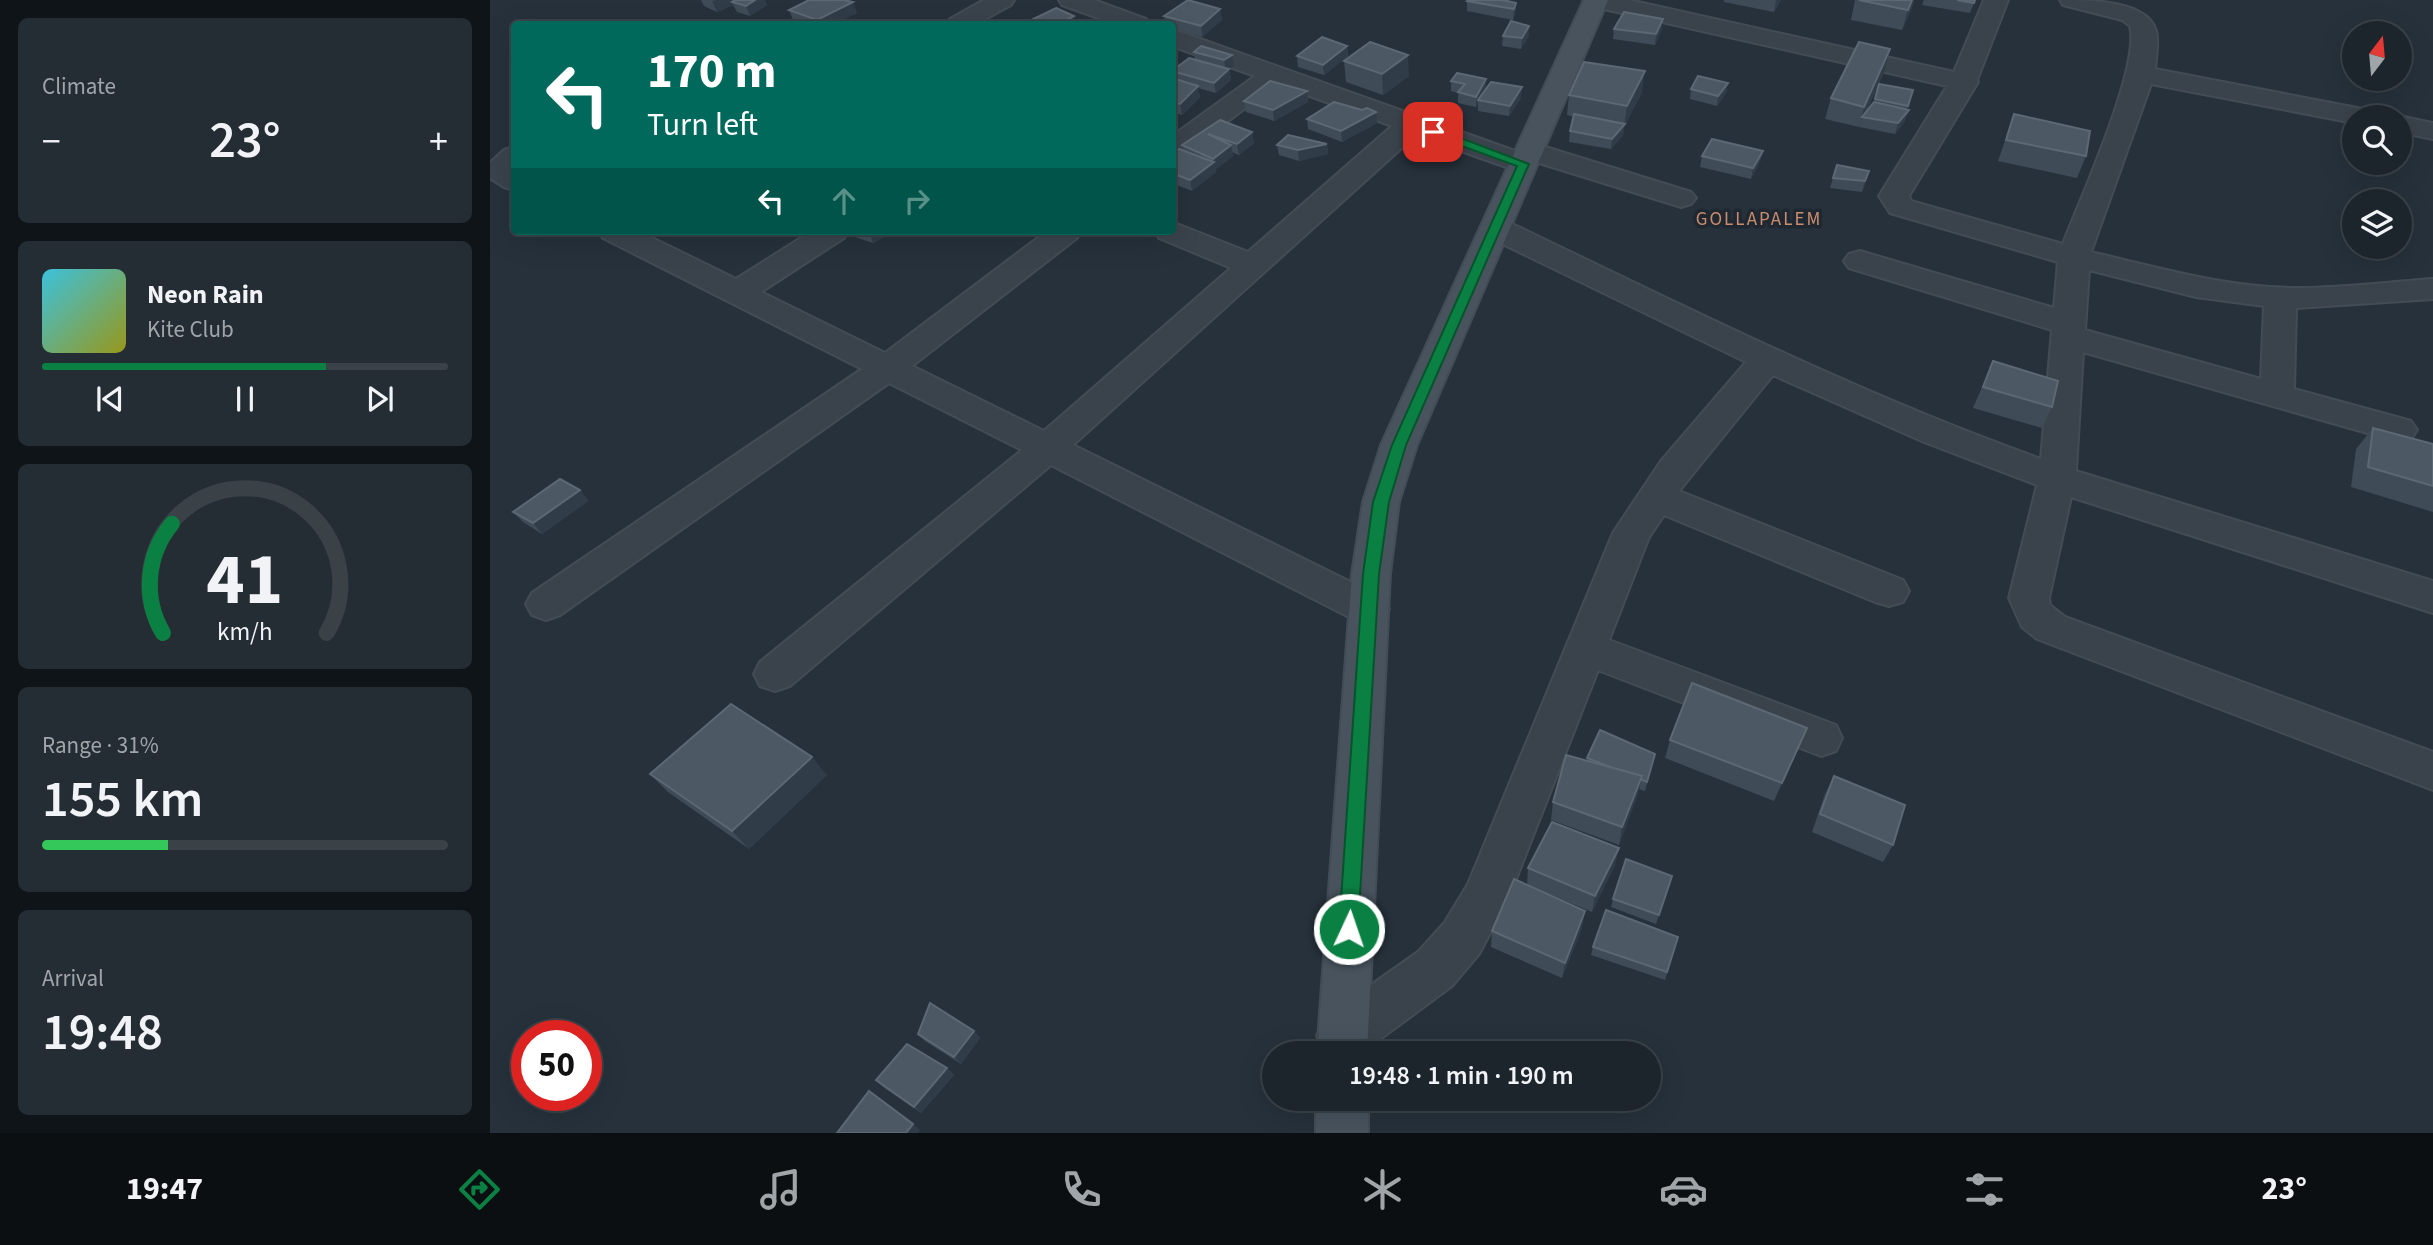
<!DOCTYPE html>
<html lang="en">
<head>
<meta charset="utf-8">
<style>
  :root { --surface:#1c252c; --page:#252d34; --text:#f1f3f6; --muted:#a0a5a9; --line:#3a4248; --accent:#0b8043 }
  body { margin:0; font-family:"Source Sans 3",sans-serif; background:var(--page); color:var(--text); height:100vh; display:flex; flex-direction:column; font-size:26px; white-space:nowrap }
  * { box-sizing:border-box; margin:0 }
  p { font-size:23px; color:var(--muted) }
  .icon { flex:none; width:38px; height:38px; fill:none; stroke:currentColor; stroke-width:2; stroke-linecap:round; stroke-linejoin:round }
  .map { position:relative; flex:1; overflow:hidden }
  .panel { display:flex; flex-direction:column; gap:18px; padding:18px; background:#0f1418; width:490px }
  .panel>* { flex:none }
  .top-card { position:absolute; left:21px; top:21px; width:665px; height:214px; border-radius:7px; box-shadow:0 7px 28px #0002,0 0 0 2px var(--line); background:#00695c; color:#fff; overflow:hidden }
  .needle { width:46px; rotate:16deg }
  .fabs { position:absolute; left:1852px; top:21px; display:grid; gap:14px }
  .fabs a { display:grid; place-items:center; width:70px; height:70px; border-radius:50%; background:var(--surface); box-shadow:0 7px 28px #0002,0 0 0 2px var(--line); font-size:35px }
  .speed { position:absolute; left:21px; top:1020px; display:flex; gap:14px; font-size:35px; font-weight:700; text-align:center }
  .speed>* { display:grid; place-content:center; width:91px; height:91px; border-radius:50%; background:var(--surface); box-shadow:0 7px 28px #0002,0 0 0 2px var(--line); line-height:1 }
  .speed .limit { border:10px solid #d22; background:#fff; color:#111 }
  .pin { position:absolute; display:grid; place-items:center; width:60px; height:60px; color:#fff; margin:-30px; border-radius:14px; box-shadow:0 4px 10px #0006 }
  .me { position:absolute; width:77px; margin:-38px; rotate:3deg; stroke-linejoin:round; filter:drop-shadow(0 0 5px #0008) }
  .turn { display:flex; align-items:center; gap:24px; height:147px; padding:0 21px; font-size:32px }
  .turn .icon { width:91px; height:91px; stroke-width:2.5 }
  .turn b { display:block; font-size:49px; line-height:60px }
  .lanes { display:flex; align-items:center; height:66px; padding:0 21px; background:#0003; justify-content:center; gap:35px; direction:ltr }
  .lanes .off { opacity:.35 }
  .big { font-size:52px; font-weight:600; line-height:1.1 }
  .panel .tile { flex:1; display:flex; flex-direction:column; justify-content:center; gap:10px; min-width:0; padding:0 24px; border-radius:10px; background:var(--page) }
  .panel .dial { align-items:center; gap:0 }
  .dial svg { height:182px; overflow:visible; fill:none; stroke:var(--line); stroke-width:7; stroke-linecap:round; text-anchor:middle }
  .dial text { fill:var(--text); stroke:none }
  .song { display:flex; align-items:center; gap:21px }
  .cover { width:84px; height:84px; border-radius:10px; background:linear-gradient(135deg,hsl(190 70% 55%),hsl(60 70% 35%)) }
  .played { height:7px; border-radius:4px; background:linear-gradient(90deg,var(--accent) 70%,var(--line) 70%) }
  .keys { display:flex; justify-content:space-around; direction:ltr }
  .heat { display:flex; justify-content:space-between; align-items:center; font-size:38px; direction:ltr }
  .charge { height:10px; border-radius:5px; background:linear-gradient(90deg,#34c759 31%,var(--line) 0) }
  .trip { position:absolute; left:772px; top:1041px; width:399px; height:70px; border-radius:35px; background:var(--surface); box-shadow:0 7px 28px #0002,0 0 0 2px var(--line); font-weight:600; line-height:70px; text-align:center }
  .tab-bar { display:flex; height:112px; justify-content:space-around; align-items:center; background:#0b0f12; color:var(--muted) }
  .tab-bar .icon { width:49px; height:49px }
  .tab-bar .current { color:var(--accent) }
  .tab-bar b { font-size:32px; color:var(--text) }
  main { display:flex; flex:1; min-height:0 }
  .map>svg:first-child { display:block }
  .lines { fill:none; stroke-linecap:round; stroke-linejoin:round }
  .minor-casing { stroke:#434c55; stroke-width:4 }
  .secondary-casing { stroke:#434c55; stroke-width:4 }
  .minor { fill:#3a434c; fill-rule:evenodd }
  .secondary { fill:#48535e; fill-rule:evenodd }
  .wall { fill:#3f4c57 }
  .shaded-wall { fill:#303c47 }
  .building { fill:#4c5863; stroke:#5c6873; stroke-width:2 }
  .route { fill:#0b8043; stroke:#07532c; stroke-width:2 }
  .labels { text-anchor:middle; stroke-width:7; stroke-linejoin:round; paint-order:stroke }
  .far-quarter-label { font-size:19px; letter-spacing:2px; fill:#cb8d6d; stroke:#1f2831 }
</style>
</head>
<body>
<main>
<section class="panel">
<div class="tile"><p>Climate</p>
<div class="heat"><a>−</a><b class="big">23°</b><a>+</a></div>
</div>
<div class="tile">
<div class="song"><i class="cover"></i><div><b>Neon Rain</b><p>Kite Club</p></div></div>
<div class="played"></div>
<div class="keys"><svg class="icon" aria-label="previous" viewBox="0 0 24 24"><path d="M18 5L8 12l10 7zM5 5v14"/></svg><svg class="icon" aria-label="pause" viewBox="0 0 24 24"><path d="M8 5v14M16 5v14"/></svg><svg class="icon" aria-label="next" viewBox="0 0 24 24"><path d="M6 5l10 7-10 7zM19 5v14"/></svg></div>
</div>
<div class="tile dial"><svg viewBox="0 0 100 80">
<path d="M14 69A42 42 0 1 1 86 69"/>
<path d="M14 69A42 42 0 0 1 18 21" stroke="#0b8043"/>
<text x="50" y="56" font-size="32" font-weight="700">41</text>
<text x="50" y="72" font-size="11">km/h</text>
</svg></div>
<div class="tile"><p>Range · 31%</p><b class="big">155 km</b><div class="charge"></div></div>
<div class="tile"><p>Arrival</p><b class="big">19:48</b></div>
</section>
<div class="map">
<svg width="1943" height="1133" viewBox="0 0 1943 1133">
  <rect width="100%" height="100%" fill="#26313b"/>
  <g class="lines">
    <defs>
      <g id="minor">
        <path d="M494 0H524L521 5 486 24H456L460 19Z"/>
        <path d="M569 0H604L656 19 660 24H625L572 5Z"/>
        <path d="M1093 0H1139L1464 72 1494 0H1518L1487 80 1488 82 1419 196 1421 201 1573 244C1590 199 1651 66 1640 26L1632 20 1573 5 1570 0C1598 0 1658 0 1666 31 1669 43 1666 56 1665 69L1883 111 1887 117H1864V123L1661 84 1601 252C1669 268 1738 288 1808 288 1853 288 1898 282 1943 279V299L1806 308 1804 389 1921 421 1927 430 1921 439 1909 442 1593 352 1586 471 1943 581V613L1581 497 1559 598 1560 605 1575 617 1943 752V790L1547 639 1532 627 1519 598 1547 485 1434 442 1283 375 1189 491 1413 580 1419 591 1413 602 1399 606 1385 602 1174 515 1159 537 1119 640 1346 725 1352 738 1346 751 1331 756 1108 670 1019 897 989 954 962 986 870 1054H834L827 1036 834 1018 928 952 955 922 978 884 1123 533 1171 461 1256 362 994 235 990 228 994 221 1005 219 1016 221C1192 305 1366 393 1551 459L1562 330 1359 268 1354 261 1359 254 1370 251 1564 308 1568 262 1400 213 1389 196 1457 86 1105 7 1096 5ZM1599 270 1706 297 1774 306 1771 379 1595 330Z"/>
        <path d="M682 29 1025 151 1029 145 1039 143 1049 145 1201 192 1206 198 1201 204 1191 207 1046 162 1043 170 1033 173 926 135 583 445 893 598 899 609 893 620 879 625 865 620 561 465 300 686 285 691 270 686 264 674 270 662 532 450 399 383 70 615 56 620 42 615 36 604 42 593 372 369 113 238 109 231H148L246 279 322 231H358L354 238 271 292 395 353 557 231H591L587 238 422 366 554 431 741 268 669 238 665 231H682V222L758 252 902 126 787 84 692 156 682 158V136L765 76 682 46Z"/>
        <path d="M1909 116 1943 123V139L1909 132V117H1903Z"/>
        <path d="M24 147V190L14 187 0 178V163L14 150Z"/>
      </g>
      <g id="secondary">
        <path d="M1094 0H1118L927 445 909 502 900 574 877 1054H827L862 574 873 502 891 445Z"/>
        <rect x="826" y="1099" width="52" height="34"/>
      </g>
    </defs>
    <use href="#minor" class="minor-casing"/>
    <use href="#secondary" class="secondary-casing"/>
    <use href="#minor" class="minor"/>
    <use href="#secondary" class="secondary"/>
  </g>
  <g class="wall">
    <path d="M211 0H275L277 5 260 16 247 12 243 5 227 12 214 6Z"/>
    <path d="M1234 0H1291L1284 12 1234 2Z"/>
    <path d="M1365 0H1424L1421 10 1412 30 1361 20Z"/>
    <path d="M1434 0H1485L1480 13 1432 5Z"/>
    <path d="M977 1 1026 3 1025 14 1023 20 977 11Z"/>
    <path d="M730 9 732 20 712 37 682 28V24H676L674 16Z"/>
    <path d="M299 10 367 13 344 24H315L303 20Z"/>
    <path d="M1039 26V36L1031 49 1012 46 1013 36Z"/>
    <path d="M1124 29H1172L1165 45 1123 39Z"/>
    <path d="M857 46 858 56 834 75 808 67 807 56Z"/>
    <path d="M1400 49 1395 70 1376 112 1384 103 1389 84 1423 90 1417 110 1415 121 1405 134 1369 127 1335 119 1341 98Z"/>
    <path d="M704 52 742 55 744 66 739 69 741 80 726 93 708 88 710 97 692 115 682 112V78H683L682 71 705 60Z"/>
    <path d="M854 61 919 76 893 95 856 82Z"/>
    <path d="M996 79V89L1031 98 1019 116 988 111V104L986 107 968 103V93L961 91V81Z"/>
    <path d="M1238 83 1236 93 1227 106 1200 99 1201 89Z"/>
    <path d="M817 91 818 102 784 121 756 112 754 101Z"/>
    <path d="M1152 92 1134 127 1133 135 1121 149 1079 142 1080 131 1084 117 1077 115 1079 95Z"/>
    <path d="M1524 114 1596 156 1587 178 1508 161Z"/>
    <path d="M817 119 887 123 852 142 818 129Z"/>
    <path d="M730 120 762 132 764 143 749 155 742 152 743 156 726 169V172L702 191 682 183V154L693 151 692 145Z"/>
    <path d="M837 144 838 154 809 161 789 155 787 145Z"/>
    <path d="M1273 151 1270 162 1261 179 1210 167 1212 156Z"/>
    <path d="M1347 165 1379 171 1376 182 1372 192 1340 188Z"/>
    <path d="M358 231H405L383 243 359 235Z"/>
    <path d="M1503 361 1562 407 1552 428 1483 408Z"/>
    <path d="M1883 428 1943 444V512L1861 487 1866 449Z"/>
    <path d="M90 490 98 501 52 534 33 522 23 512Z"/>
    <path d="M1317 728 1284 801 1175 758 1180 740Z"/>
    <path d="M1165 754 1155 791 1149 789 1129 845 1061 820 1063 802 1097 761V758Z"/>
    <path d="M160 774 337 775 259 849 178 792Z"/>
    <path d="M1344 776 1403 845 1393 862 1322 832 1335 794Z"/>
    <path d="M1125 865 1102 912 1037 885 1038 868Z"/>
    <path d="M1182 876 1166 924 1121 907 1123 899Z"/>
    <path d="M1092 928 1072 978 1001 947 1002 931Z"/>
    <path d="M1188 937 1175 980 1101 955 1103 947Z"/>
    <path d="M484 1031 490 1038 471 1064 435 1041 428 1034Z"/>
    <path d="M457 1068 464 1075 431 1113 393 1087 386 1080Z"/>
  </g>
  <g class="shaded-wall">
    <path d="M226 0H252L242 2 243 5 227 12 222 1Z"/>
    <path d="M265 0H275L277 5 260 16 256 6Z"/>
    <path d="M1286 0H1291L1284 12Z"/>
    <path d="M1422 0H1424L1421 10 1412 30 1418 10Z"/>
    <path d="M363 2 367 13 344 24H329L327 20Z"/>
    <path d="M1026 3 1025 14 1023 20 1024 9Z"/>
    <path d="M730 9 732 20 712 37 711 26Z"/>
    <path d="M584 16 586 24H569Z"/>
    <path d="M1173 19 1172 29 1165 45 1166 34Z"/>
    <path d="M1039 26V36L1031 49 1032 38Z"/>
    <path d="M857 46 858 56 834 75 833 65Z"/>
    <path d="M1400 49 1395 70 1373 117H1372L1369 128 1374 107Z"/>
    <path d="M742 55 744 66 736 71 734 60Z"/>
    <path d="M918 55 919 76 893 95 892 74Z"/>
    <path d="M739 69 741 80 726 93 724 83Z"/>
    <path d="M1155 71 1152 92 1134 127 1137 106Z"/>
    <path d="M996 79V90L988 100V104L986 107V97Z"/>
    <path d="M1238 83 1236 93 1227 106 1228 96Z"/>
    <path d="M708 86 710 97 692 115 690 104Z"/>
    <path d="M1032 87 1031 98 1019 116 1020 106Z"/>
    <path d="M1423 90 1415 115 1419 110 1415 121 1405 134 1408 123 1415 115Z"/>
    <path d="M817 91 818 102 784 121 783 110Z"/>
    <path d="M886 112 887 123 852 142 851 131Z"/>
    <path d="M1135 124 1133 135 1121 149 1122 139Z"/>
    <path d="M762 132 764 143 749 155 747 144Z"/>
    <path d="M837 144 838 154 809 161 808 150Z"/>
    <path d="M741 145 743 156 726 169V172L702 191 700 180 724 162 723 159Z"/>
    <path d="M1273 151 1270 162 1261 179 1263 168Z"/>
    <path d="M1379 171 1376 182 1372 192 1375 181Z"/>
    <path d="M381 231H405L383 243 379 232Z"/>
    <path d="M90 490 98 501 52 534 43 523Z"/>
    <path d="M322 757 337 775 259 849 242 831Z"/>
    <path d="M1152 776 1148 795 1129 845 1132 827Z"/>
    <path d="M1129 848 1125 865 1102 912 1105 896Z"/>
    <path d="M1095 911 1092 928 1072 978 1075 963Z"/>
    <path d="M484 1031 490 1038 471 1064 464 1057Z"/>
    <path d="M457 1068 464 1075 431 1113 424 1107Z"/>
    <path d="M423 1124 430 1130 428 1133H416Z"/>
  </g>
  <g class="building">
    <path d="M245 0H265L256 6 242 2Z"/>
    <path d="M319 0H354L363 2 327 20 299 10Z"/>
    <path d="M698 0 730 9 711 26 674 16Z"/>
    <path d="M978 0H1013L1026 3 1024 9 977 1Z"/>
    <path d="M1369 0H1422L1418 10Z"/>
    <path d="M1467 0H1485L1484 3Z"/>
    <path d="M566 8 584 16 569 24H537L535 23Z"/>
    <path d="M1134 12 1173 19 1166 34 1124 29Z"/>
    <path d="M162 21 169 24H155Z"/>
    <path d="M1021 21 1039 26 1032 38 1013 36Z"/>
    <path d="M832 37 857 46 833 65 807 56Z"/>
    <path d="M880 42 918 55 892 74 854 61Z"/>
    <path d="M1369 42 1400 49 1374 107 1341 98Z"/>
    <path d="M711 46 742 55 734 60 704 52Z"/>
    <path d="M699 58 739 69 724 83 682 71Z"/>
    <path d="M1094 62 1155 71 1137 106 1079 95Z"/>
    <path d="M967 73 996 79 986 97 968 92 975 84 961 81Z"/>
    <path d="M1208 76 1238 83 1228 96 1201 89Z"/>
    <path d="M682 78 708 86 690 104 682 102Z"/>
    <path d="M780 81 817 91 783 110 754 101Z"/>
    <path d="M1001 82 1032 87 1020 106 988 100Z"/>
    <path d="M1389 84 1423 90 1418 106 1385 99Z"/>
    <path d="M844 102 872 110 877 108 886 112 851 131 817 119Z"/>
    <path d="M1384 102 1419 110 1408 123 1372 117Z"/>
    <path d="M1084 114 1135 124 1122 139 1080 131Z"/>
    <path d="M1524 114 1600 131 1596 156 1516 140Z"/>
    <path d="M730 120 762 132 747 144 718 134 741 145 723 159 692 145Z"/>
    <path d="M798 135 837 144 808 150 787 145Z"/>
    <path d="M1222 139 1273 151 1263 168 1212 156Z"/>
    <path d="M689 149 724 162 700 180 682 173V154Z"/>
    <path d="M1347 165 1379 171 1375 181 1343 178Z"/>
    <path d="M1503 361 1568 381 1562 407 1493 387Z"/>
    <path d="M1883 428 1943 444V486L1878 467Z"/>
    <path d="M70 479 90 490 43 523 23 512Z"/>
    <path d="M1202 683 1317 728 1292 783 1180 740Z"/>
    <path d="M241 704 322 757 242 831 160 774Z"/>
    <path d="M1110 730 1165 754 1157 782 1150 779 1152 776 1123 768 1097 758Z"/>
    <path d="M1076 755 1152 776 1132 827 1063 802Z"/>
    <path d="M1344 776 1415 805 1403 845 1330 814Z"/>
    <path d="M1062 822 1129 848 1105 896 1038 868Z"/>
    <path d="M1136 859 1182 876 1169 915 1123 899Z"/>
    <path d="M1024 879 1095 911 1075 963 1002 931Z"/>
    <path d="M1116 910 1188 937 1177 972 1103 947Z"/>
    <path d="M440 1003 484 1031 464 1057 428 1034Z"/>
    <path d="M417 1044 457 1068 424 1107 386 1080Z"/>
    <path d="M379 1091 423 1124 416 1133H347Z"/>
  </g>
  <path class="route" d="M939 129H947L1039 164 916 445 899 502 889 574 868 929 865 936 859 938 852 936 849 929 873 574 883 502 902 445 1027 166 939 134Z"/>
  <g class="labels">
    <g class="far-quarter-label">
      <text x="1269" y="225">GOLLAPALEM</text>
    </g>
  </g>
</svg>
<div class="fabs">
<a><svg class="needle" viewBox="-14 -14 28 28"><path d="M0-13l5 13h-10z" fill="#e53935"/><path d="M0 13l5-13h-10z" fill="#a0a5a9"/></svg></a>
<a><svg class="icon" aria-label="search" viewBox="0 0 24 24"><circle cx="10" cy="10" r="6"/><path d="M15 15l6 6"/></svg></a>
<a><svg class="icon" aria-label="layers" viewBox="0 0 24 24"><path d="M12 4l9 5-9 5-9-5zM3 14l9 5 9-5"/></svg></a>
</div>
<div class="speed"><div class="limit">50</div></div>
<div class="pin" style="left:943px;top:132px;background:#d93025"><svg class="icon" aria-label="arrive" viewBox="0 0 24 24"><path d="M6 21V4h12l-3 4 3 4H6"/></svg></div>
<svg class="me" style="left:859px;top:929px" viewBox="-20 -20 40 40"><circle r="17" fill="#0b8043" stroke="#fff" stroke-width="3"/><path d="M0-11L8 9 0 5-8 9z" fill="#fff"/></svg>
<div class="trip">19:48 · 1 min · 190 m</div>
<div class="top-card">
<div class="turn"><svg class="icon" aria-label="left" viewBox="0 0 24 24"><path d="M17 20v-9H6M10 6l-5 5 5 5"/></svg><div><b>170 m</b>Turn left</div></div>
<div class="lanes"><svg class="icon" aria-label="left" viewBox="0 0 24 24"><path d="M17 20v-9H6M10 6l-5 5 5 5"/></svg><svg class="icon off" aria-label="ahead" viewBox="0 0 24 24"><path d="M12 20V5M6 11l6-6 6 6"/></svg><svg class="icon off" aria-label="right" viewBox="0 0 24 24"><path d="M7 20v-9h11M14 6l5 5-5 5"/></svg></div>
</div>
</div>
</main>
<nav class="tab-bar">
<b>19:47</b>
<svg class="icon current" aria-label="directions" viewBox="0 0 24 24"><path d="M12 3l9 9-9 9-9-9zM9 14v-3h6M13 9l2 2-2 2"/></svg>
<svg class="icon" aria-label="music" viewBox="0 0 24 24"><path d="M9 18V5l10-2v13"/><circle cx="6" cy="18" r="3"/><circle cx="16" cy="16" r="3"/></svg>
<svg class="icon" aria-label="phone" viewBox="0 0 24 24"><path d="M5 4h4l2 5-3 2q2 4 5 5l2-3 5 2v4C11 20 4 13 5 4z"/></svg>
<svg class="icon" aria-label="climate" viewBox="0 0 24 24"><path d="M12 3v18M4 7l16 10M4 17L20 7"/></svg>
<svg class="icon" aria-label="car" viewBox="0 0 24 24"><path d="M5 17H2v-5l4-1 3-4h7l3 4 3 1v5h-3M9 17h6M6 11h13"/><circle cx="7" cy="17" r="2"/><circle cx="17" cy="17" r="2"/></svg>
<svg class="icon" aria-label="filters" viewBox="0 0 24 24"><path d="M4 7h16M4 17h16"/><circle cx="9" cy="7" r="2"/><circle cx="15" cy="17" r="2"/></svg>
<b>23°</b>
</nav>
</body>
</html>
